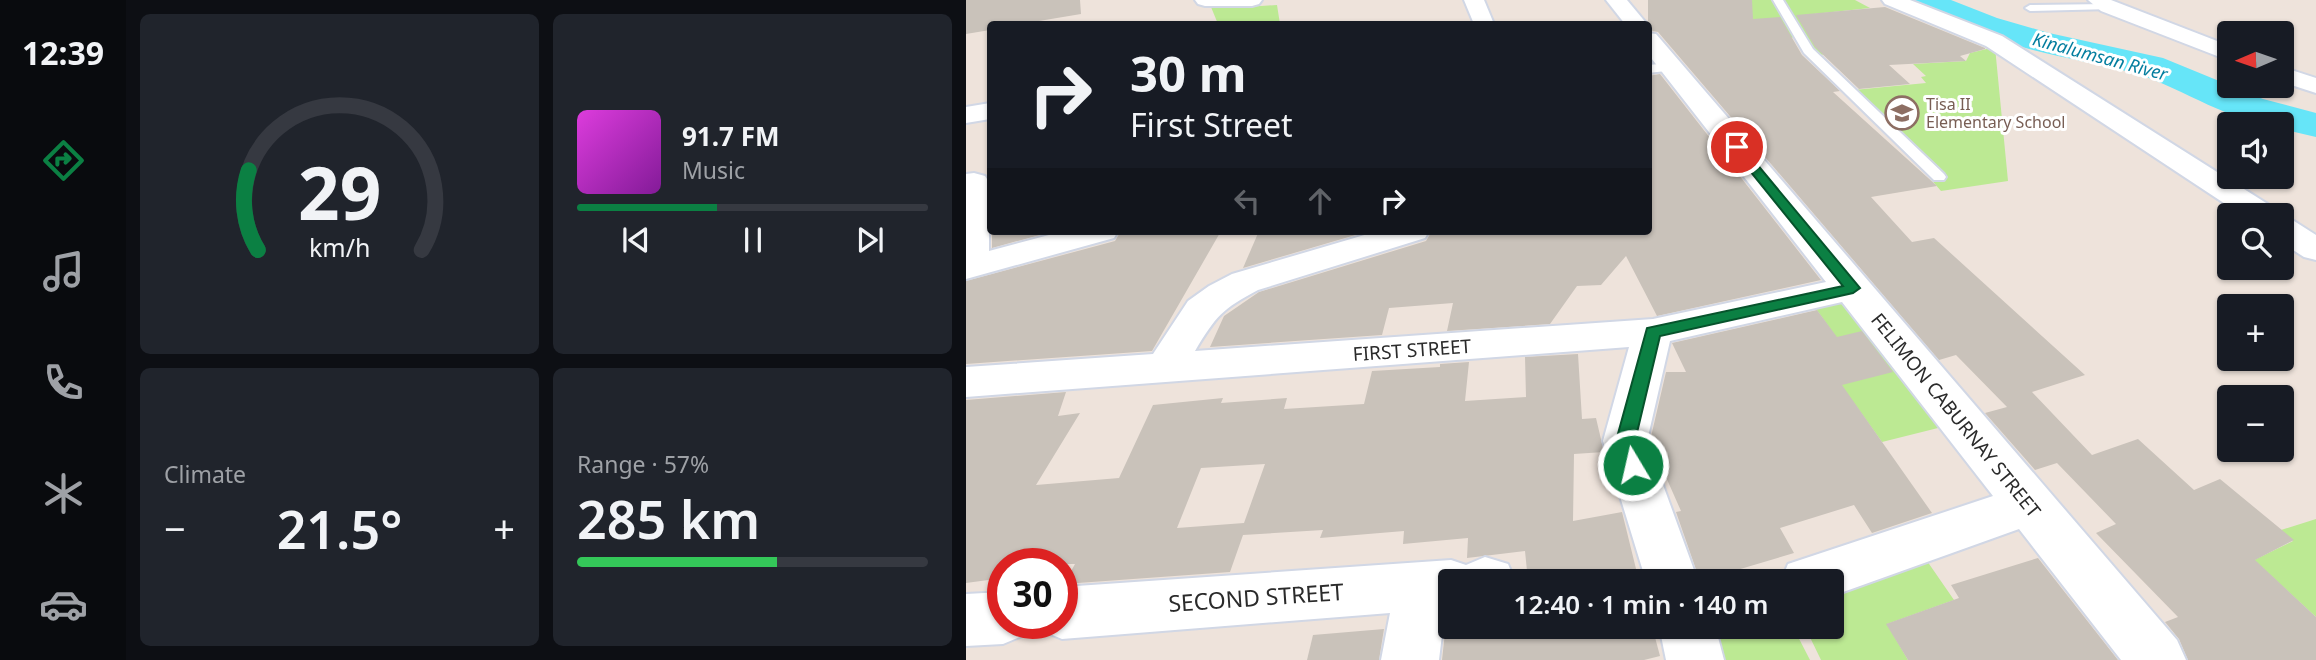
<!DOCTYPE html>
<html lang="en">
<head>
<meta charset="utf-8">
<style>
  :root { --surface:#171b24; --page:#20242c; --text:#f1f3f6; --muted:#9ea1a6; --line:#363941; --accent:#0b8043 }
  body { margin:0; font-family:"Noto Sans",sans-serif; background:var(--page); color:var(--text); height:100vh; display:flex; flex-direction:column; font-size:26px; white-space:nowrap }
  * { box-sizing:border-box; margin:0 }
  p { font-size:23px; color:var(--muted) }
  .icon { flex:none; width:38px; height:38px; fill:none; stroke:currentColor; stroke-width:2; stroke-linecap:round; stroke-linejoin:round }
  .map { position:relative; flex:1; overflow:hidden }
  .sheet { display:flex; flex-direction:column; gap:14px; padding:14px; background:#0d0f14; width:840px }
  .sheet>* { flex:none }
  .guide { position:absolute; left:21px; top:21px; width:665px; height:214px; border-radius:7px; box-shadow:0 2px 5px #0004; background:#171b24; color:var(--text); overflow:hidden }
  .needle { width:46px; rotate:268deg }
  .buttons { position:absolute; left:1251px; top:21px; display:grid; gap:14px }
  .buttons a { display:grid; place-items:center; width:77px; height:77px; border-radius:7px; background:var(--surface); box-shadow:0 2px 5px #0004; font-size:35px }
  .speed { position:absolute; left:21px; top:548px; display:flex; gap:14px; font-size:35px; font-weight:700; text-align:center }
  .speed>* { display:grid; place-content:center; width:91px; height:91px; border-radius:50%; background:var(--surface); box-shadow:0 2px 5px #0004; line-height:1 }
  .speed .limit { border:10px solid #d22; background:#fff; color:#111 }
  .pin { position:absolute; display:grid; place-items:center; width:60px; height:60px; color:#fff; margin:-30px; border:4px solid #fff; border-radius:50%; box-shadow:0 2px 7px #0007 }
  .me { position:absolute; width:77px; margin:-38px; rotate:351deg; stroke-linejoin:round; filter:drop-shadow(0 0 5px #0008) }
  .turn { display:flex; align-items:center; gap:24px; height:147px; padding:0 28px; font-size:32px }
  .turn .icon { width:91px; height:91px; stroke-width:2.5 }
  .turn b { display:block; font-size:49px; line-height:60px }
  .lanes { display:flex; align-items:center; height:66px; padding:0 28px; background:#0003; justify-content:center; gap:35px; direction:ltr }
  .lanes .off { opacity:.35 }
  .big { font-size:52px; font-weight:600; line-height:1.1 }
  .sheet .card { flex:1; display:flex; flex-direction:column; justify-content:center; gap:10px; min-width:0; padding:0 24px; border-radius:10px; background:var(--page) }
  .sheet .dial { align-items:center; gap:0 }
  .dial svg { height:182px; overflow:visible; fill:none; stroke:var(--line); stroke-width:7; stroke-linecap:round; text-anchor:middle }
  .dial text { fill:var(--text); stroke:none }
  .song { display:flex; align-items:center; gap:21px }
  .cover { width:84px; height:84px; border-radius:10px; background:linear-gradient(135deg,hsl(300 70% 55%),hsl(290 70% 35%)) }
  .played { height:7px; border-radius:4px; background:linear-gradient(90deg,var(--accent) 40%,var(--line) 40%) }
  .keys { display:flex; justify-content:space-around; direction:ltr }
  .heat { display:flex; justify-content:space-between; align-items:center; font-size:38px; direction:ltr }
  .charge { height:10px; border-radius:5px; background:linear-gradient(90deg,#34c759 57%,var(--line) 0) }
  .sheet .tiles { flex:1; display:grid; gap:14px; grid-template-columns:repeat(2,1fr) }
  .trip { position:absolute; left:472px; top:569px; width:406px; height:70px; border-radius:7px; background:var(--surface); box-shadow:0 2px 5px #0004; font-weight:600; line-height:70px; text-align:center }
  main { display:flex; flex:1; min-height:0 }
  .menu { display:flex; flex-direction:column; width:126px; justify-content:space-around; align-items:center; background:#090b0e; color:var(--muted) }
  .menu .icon { width:49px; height:49px }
  .menu .selected { color:var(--accent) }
  .menu b { font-size:32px; color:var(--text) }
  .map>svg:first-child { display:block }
  .green { fill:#bce993 }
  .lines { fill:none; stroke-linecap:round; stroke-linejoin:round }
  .river { fill:#66e5f8; fill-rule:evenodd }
  .building { fill:#c9c2ba; fill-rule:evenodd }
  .service-casing { stroke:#d1d7e5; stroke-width:4 }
  .minor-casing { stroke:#d1d7e5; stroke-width:4 }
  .secondary-casing { stroke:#d1d7e5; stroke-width:4 }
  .service { fill:#fff; fill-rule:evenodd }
  .minor { fill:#fff; fill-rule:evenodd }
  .secondary { fill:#fff; fill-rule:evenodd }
  .route { fill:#0b8043; stroke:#07532c; stroke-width:2 }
  .labels { text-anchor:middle; stroke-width:6; stroke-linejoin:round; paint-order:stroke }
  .far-education-label { font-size:16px; fill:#785e54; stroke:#fff; text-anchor:start }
  .far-water-label { font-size:18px; font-style:italic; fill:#047e9f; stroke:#fff }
  .street-label { font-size:19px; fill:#2b2b2b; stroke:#fff }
  .near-street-label { font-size:23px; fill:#2b2b2b; stroke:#fff }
</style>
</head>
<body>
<main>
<nav class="menu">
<b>12:39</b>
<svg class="icon selected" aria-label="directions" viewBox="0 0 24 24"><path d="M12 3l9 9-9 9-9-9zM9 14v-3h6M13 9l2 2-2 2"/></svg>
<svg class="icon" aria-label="music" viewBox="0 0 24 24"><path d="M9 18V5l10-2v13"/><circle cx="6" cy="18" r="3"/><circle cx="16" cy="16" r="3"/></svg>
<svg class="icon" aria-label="phone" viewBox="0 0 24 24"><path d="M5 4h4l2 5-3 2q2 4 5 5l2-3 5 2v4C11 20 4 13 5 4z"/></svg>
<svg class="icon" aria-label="climate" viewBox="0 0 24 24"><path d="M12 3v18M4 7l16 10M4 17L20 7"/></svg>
<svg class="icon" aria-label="car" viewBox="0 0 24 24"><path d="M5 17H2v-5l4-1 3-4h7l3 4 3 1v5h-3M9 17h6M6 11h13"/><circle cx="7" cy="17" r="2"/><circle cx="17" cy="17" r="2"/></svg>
</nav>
<section class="sheet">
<div class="tiles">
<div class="card dial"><svg viewBox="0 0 100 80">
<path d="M14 69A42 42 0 1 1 86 69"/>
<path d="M14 69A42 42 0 0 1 10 34" stroke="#0b8043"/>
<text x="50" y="56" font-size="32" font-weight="700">29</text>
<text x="50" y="72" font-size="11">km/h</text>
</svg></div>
<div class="card">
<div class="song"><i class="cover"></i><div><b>91.7 FM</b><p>Music</p></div></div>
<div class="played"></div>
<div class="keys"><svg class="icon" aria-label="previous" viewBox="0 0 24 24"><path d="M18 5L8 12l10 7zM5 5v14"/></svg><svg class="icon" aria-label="pause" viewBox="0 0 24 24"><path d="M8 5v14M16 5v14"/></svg><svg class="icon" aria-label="next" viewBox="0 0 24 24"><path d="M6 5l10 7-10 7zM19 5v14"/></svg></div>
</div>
<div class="card"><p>Climate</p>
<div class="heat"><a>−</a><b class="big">21.5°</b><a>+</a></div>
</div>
<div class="card"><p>Range · 57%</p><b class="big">285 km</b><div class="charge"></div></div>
</div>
</section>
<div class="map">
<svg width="1350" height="660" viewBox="0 0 1350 660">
  <rect width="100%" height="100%" fill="#eee3db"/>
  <g class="green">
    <path d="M766 0H889L904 8 848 14 894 51 852 55 834 37 806 39Z"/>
    <path d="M311 5 314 24H252L245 7 265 8Z"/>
    <path d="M1029 47 1042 181 975 191 888 90 960 83 955 77 960 76 947 64 1000 61 1004 53Z"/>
    <path d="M887 298 988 424 916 442 888 403 851 383 868 334 848 306Z"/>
    <path d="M1350 519V617L1288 560 1327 541 1315 530Z"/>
    <path d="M959 558 988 600 921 624 942 660H855L839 627 866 626V590Z"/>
    <path d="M768 627H827L844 660H745L736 637Z"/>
  </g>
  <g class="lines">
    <path class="river" d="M943 0H985L1031 18 1083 33 1197 58 1297 99 1350 113V137L1316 129V124C1263 124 1220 89 1171 74 1137 64 1102 59 1067 50 1026 39 987 23 947 6Z"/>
  </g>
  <g class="building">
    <path d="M0 0H114L115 14 55 24H24V30L0 34Z"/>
    <path d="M682 0H786L787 19 814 17 836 55 874 91 867 92 971 186 905 197 946 242 968 238 1119 375 1066 392 1126 455 1172 439 1228 490 1254 479 1328 540 1289 560 1350 617V660H1222L1213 639 1199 622 1212 617 1130 533 1150 524 1091 463 1069 470 1019 413 1041 407 990 355 973 360 692 32 682 30Z"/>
    <path d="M919 7 1019 48V49L994 56 1000 61 923 65 944 84 893 89 849 47 830 15Z"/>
    <path d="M694 74 855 280 691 316 660 256 635 285 611 286 584 324 481 331 487 303 423 308 416 335 244 347 258 316 293 292 460 241 466 231H682V76Z"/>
    <path d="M26 231H88L26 248Z"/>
    <path d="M155 231H255L186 351 0 364V281L149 241Z"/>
    <path d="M293 231H403L277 268Z"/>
    <path d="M851 310 871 337 896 331 927 372 876 385 966 513 906 533 888 505 814 528 828 553 734 581 710 512 715 511 684 441 700 372H720L706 343Z"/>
    <path d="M612 354 616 419 630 418 638 452 608 454 607 521 656 512 673 581H562L559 551 501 558 502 538 437 544 438 531 354 538 357 530 277 535 264 572 98 584 109 564H37V578L0 583V400L100 392 92 416 114 413 70 485 153 478 187 405 257 398 255 403 321 398 318 409 398 404 406 371 474 367V364L503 362 499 401 560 397 559 357ZM299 464 278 523 211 528 235 468Z"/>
    <path d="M1072 558 1152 660H942L920 624 993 598 985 585Z"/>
    <path d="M480 623H485V626H686L694 656 678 660H476Z"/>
    <path d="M418 629 413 660H341L347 635Z"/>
  </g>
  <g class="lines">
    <defs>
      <g id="service">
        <path d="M807 0H817L847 49 978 174 980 177 978 180H968L838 53Z"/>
        <path d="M1142 4 1146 5V9L1064 11 1059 8 1064 5Z"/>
        <path d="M705 63 711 67 709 70 682 73V65Z"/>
      </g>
      <g id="minor">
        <path d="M498 0H518L528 24H508Z"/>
        <path d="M640 0H661L681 24H659Z"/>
        <path d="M916 0H944L1036 36 1308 208 1313 215H1276L1020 46 919 4Z"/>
        <path d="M1122 0H1145L1264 46V61L1135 11Z"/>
        <path d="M682 33 690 34 1211 640 1220 660H1155L1053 529 866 596V581H815L822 564 1027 496 876 302 704 341 681 441 732 581H680L637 441 663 347 0 397V367L187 354 222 301 243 286 266 274 412 231H463L459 238 292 290C256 309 250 316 229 351L687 319 860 282 682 54Z"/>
        <path d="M1316 67 1350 78V93L1316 82Z"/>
        <path d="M24 103V119L0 123V107Z"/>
        <path d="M8 173 19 176 23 182V251L98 231H152L148 238 0 279V174Z"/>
        <path d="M1316 218 1328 221 1350 235V260L1338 257 1316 243Z"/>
        <path d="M519 557 542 564 549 581H485V608L479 609 473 660H415L424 613 96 639 77 631 73 623H96V587L485 560 500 565Z"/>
        <path d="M37 592V623H62L56 636 37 644 0 646V594Z"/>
        <path d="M693 626H749L758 660H700Z"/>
      </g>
      <path id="secondary" d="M229 0H296L293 4 286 6H239L232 4Z"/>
    </defs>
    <use href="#service" class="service-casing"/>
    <use href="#minor" class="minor-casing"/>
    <use href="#secondary" class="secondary-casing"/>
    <use href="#service" class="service"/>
    <use href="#minor" class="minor"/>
    <use href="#secondary" class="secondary"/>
  </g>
  <path class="route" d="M771 144 775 145 894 288 887 293 694 336 669 441 677 465 674 470 667 472 660 470 650 441 681 328 877 286 767 150V145Z"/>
  <defs>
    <symbol id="school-ring" viewBox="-11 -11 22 22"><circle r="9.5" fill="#fff" stroke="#8d6e63" stroke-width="1.5"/><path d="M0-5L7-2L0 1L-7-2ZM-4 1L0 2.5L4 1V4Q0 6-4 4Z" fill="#8d6e63"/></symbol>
  </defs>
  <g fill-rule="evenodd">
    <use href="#school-ring" x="917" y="94" width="38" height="38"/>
  </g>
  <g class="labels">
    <g class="far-education-label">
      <text x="960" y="110">Tisa II<tspan x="960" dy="18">Elementary School</tspan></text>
    </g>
    <g class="far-water-label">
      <text transform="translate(1134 57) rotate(15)" y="6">Kinalumsan River</text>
    </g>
    <g class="street-label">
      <text transform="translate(446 350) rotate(-4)" y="7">FIRST STREET</text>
      <text transform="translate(990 415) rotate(51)" y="7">FELIMON CABURNAY STREET</text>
    </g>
    <g class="near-street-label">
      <text transform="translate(290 598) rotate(-4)" y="8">SECOND STREET</text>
    </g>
  </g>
</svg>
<div class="buttons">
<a><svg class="needle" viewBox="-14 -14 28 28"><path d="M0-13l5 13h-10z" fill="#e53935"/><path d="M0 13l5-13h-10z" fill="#9ea1a6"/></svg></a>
<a><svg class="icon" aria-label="sound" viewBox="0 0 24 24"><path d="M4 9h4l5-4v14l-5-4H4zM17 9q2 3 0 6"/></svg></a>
<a><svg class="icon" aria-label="search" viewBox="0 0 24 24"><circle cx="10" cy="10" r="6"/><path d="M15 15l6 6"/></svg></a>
<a>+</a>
<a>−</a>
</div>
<div class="speed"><div class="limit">30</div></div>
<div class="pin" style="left:771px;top:147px;background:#d93025"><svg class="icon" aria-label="arrive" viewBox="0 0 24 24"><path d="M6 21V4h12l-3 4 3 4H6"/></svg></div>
<svg class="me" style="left:667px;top:465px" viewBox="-20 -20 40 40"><circle r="17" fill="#0b8043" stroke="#fff" stroke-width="3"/><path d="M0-11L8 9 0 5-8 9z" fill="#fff"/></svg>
<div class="trip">12:40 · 1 min · 140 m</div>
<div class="guide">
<div class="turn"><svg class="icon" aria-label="right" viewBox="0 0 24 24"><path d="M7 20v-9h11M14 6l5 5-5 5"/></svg><div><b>30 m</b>First Street</div></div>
<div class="lanes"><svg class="icon off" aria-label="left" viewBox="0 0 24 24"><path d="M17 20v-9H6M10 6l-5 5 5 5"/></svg><svg class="icon off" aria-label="ahead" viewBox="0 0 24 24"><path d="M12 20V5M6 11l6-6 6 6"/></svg><svg class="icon" aria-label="right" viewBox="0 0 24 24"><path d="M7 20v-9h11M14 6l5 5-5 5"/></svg></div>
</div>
</div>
</main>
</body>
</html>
